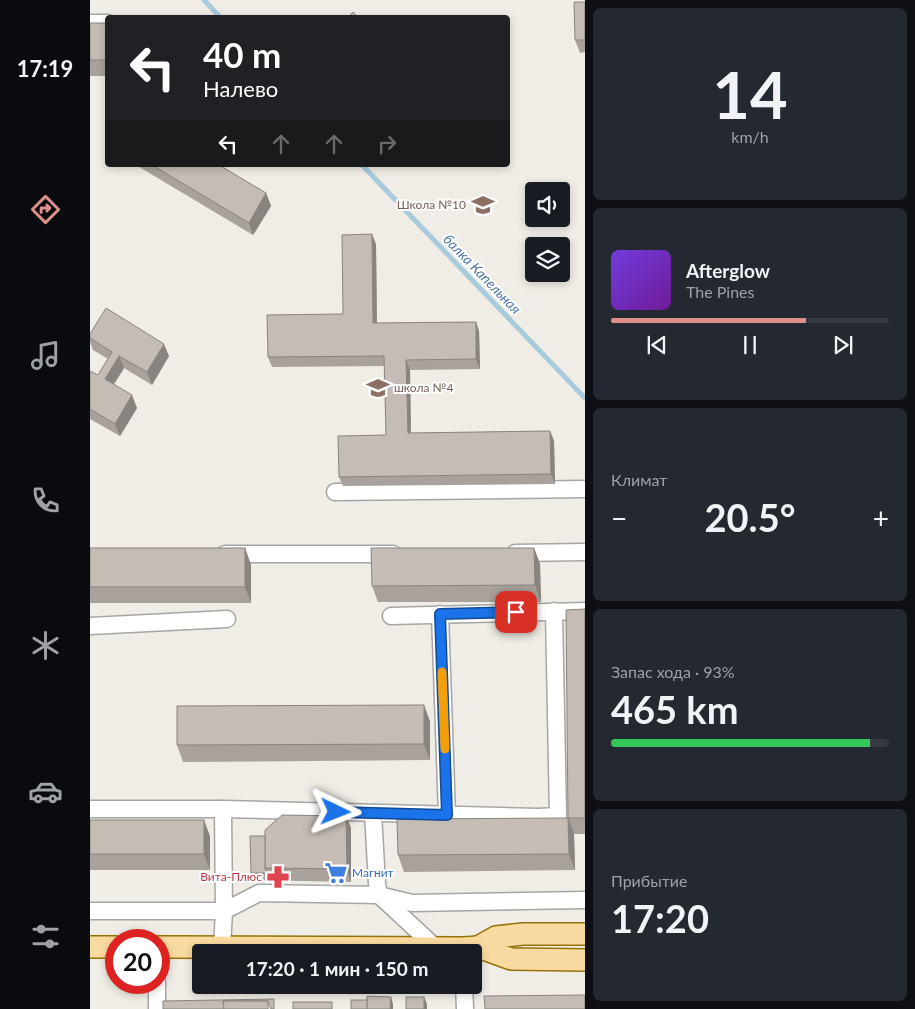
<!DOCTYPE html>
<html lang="ru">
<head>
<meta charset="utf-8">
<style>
  :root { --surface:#171b24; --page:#242831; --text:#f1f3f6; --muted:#9ea1a6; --line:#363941; --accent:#de908a }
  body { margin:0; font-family:Lato,sans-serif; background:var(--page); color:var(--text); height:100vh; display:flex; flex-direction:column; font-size:19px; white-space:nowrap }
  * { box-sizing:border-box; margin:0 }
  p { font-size:16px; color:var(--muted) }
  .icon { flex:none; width:28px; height:28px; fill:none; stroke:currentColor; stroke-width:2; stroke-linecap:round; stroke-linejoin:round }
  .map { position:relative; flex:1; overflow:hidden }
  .panel { display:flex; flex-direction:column; gap:8px; padding:8px; background:#0d0f14; width:330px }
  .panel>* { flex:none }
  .guide { position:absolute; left:15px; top:15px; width:405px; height:152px; border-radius:5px; box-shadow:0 2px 8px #0003; background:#202124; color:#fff; overflow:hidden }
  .controls { position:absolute; left:435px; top:182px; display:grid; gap:10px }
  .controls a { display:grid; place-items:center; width:45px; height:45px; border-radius:5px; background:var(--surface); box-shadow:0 2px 8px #0003; font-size:25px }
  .speed { position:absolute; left:15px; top:929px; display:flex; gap:10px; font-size:25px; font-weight:700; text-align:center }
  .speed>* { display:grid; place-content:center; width:65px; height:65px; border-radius:50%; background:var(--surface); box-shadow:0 2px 8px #0003; line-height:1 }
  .speed .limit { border:8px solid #d22; background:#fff; color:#111 }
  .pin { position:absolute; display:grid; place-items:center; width:42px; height:42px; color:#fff; margin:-21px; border-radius:10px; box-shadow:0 2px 8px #0006 }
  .me { position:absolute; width:55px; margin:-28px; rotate:92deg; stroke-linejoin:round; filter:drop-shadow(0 0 4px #0008) }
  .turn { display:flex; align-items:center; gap:18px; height:105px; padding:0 15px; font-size:22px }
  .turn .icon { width:65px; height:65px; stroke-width:2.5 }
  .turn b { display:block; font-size:35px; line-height:42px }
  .lanes { display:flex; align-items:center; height:48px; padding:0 15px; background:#0003; justify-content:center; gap:25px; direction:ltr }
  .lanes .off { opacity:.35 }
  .big { font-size:38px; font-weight:700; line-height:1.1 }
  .panel .card { flex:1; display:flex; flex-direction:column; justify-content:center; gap:8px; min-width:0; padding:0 18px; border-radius:8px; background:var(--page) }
  .panel .dial { align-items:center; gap:0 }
  .dial b { font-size:65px; line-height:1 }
  .song { display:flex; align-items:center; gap:15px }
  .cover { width:60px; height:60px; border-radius:8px; background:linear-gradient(135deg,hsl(260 70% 55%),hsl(280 70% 35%)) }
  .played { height:5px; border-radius:2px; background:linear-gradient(90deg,var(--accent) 70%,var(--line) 70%) }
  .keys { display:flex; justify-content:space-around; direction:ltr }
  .heat { display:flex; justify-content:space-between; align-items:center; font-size:28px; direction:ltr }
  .charge { height:8px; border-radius:4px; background:linear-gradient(90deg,#34c759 93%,var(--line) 0) }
  .trip { position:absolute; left:102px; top:944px; width:290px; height:50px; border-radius:5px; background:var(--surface); box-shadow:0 2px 8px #0003; font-weight:700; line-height:50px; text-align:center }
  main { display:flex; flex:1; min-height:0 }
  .tab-bar { display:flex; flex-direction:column; width:90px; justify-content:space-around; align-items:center; background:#090b0e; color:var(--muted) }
  .tab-bar .icon { width:35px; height:35px }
  .tab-bar .active { color:var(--accent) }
  .tab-bar b { font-size:22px; color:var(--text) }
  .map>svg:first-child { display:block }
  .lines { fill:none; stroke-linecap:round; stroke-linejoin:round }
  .stream { stroke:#a7cbdb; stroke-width:5 }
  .minor-casing { stroke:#a6a6a6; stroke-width:19 }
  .major-casing { stroke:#957205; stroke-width:24 }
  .minor { stroke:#fff; stroke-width:16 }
  .major { stroke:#f9dba1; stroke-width:21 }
  .wall { fill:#a9a29c }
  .shaded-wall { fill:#89847f }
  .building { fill:#c4bcb5; stroke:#89847f }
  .route-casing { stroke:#114b97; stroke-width:12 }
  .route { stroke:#1a73e8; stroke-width:9 }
  .slow { stroke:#f59e0b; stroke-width:9 }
  .labels { text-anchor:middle; stroke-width:4; stroke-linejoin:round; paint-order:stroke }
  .education-label { font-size:12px; fill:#785e54; stroke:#fff; text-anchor:end }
  .shop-label { font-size:12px; fill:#366cbe; stroke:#fff; text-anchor:start }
  .health-label { font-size:12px; fill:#be3a42; stroke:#fff; text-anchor:end }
  .water-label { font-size:14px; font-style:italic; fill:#4e74ac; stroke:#fff }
</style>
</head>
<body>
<main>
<nav class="tab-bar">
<b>17:19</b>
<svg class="icon active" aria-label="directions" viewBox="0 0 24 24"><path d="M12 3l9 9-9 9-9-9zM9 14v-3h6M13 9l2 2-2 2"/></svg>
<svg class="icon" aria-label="music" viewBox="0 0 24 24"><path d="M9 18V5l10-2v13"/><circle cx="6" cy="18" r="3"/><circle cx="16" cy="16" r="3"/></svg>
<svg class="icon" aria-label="phone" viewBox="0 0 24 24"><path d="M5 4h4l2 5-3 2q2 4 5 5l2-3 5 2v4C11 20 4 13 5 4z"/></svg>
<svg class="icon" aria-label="climate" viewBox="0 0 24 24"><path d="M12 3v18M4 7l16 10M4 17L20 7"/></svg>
<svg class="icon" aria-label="car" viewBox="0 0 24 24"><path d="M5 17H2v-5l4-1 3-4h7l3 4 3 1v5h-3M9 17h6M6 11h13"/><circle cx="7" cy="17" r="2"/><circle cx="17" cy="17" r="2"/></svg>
<svg class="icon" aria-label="filters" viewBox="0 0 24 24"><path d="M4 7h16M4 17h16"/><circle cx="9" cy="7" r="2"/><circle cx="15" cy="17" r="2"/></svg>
</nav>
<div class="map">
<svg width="495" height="1009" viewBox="0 0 495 1009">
  <rect width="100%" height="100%" fill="#efede5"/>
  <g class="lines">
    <g class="stream">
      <path d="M114 0 131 18"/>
      <path d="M272 165 495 398"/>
    </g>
    <defs>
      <g id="minor">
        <path d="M0 23H18"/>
        <path d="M245 492 495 489"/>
        <path d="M425 553 495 552"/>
        <path d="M135 554H303"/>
        <path d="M350 614 357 815"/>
        <path d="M301 616 495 611"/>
        <path d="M0 626 137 619"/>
        <path d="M0 809H133L448 817 468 816 464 611"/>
        <path d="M283 813 287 884 289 895 346 948"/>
        <path d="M0 911H134L169 893 289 895 322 903 495 900"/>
        <path d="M132 947 134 911 133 809"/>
        <path d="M374 985 375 1009"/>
        <path d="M67 1009V982"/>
      </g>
      <g id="major">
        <path d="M0 947H26"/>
        <path d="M69 947 374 948 388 947 406 937 433 934H495"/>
        <path d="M388 947 421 959 495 960"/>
      </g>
    </defs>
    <use href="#minor" class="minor-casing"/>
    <use href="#major" class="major-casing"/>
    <use href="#minor" class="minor"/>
    <use href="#major" class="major"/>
  </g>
  <g class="wall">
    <path d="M495 2V52L490 53 485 40Z"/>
    <rect x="0" y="23" width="18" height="53"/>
    <path d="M46 165H129L176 193 181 206 163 235Z"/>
    <path d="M286 244 287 323 386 322 389 331 390 369 320 370 321 433 460 431 464 441 465 484 253 486 249 477 296 435 295 366 182 367 178 357 253 314Z"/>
    <path d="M0 334 79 356 62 385 34 368 24 384 47 408 30 436 0 419V371L8 375 18 359 3 350 0 342Z"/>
    <path d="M0 548H155L161 565V603H0Z"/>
    <path d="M444 548 450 564 451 602H288L282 586Z"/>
    <path d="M495 609V834H484L485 870 314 872 308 855 478 818Z"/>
    <path d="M340 721V760L93 762 87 745Z"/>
    <path d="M256 816 261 828V882L163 880 161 873 175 836Z"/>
    <path d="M0 820 120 836V870H0Z"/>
  </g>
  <g class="shaded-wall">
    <path d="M176 193 181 206 163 235 159 223Z"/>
    <path d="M282 234 286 244 287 333 283 323Z"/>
    <path d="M386 322 389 331 390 369 386 359Z"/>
    <path d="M74 344 79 356 62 385 57 372Z"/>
    <path d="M29 356 34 368 19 392 15 379Z"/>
    <path d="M316 360 320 370 321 443 318 433Z"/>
    <path d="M42 395 47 408 30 436 25 424Z"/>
    <path d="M460 431 464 441 465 484 461 474Z"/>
    <path d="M155 548 161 565V603L155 587Z"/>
    <path d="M444 548 450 564 451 602 445 585Z"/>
    <path d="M334 705 340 721V760L334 744Z"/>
    <path d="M256 816 261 828V882L257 869Z"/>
    <path d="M478 818 484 834 485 870 479 854Z"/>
    <path d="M114 820 120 836V870L114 854Z"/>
    <path d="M301 997 303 1004V1009H300Z"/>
    <path d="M334 997 337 1004V1009H334Z"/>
  </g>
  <g class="building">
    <path d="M484 2H495V40H485Z"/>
    <path d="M263 12 269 18H258Z"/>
    <rect x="0" y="23" width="18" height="37"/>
    <path d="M62 165H129L176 193 159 223Z"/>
    <path d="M282 234 283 323 386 322V359L316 360 318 433 460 431 461 474 249 477 248 436 296 435 294 356 178 357 177 315 253 314 252 235Z"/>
    <path d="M16 308 74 344 57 372 29 356 15 379 42 395 25 424 0 409V371L8 375 22 352 0 338V334Z"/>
    <rect x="0" y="548" width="155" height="39"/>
    <path d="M281 548H444L445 585 282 586Z"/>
    <path d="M495 609V818H478L476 610Z"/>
    <path d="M334 705V744L87 745V706Z"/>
    <path d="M192 815 256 816 257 869 175 868V830Z"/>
    <path d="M478 818 479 854 308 855 307 819Z"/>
    <rect x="0" y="820" width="114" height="34"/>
    <path d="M160 836H175V868L177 873H161Z"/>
    <path d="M495 995V1009H395L394 996Z"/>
    <path d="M277 996 301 997 300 1009H277Z"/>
    <rect x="316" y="997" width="18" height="12"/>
    <path d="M184 999V1009H181L178 1001H133L134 1009H73V1001Z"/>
    <rect x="261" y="1000" width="16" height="9"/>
    <path d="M133 1001H178V1009H134Z"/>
    <rect x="203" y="1002" width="39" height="7"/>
  </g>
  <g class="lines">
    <defs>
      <path id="route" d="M246 812 357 815 350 614 426 612"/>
    </defs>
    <use href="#route" class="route-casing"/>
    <use href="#route" class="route"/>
    <path class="slow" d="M352 672 355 749"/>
  </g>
  <defs>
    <symbol id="school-bare" viewBox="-9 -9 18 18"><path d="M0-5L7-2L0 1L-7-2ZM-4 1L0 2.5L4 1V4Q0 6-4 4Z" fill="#8d6e63" stroke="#fff" stroke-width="2.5" paint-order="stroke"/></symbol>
    <symbol id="supermarket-bare" viewBox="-9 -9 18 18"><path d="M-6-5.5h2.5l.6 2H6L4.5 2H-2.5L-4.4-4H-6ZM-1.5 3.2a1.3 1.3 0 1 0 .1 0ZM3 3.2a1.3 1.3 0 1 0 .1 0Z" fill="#3f7fe0" stroke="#fff" stroke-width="2.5" paint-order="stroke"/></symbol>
    <symbol id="pharmacy-bare" viewBox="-9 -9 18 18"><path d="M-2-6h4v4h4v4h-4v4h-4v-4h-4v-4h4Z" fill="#e0444e" stroke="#fff" stroke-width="2.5" paint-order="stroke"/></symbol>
  </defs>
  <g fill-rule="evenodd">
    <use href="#school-bare" x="377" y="189" width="32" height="32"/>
    <use href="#school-bare" x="272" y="372" width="32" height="32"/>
    <use href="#supermarket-bare" x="230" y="857" width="32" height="32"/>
    <use href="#pharmacy-bare" x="172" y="861" width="32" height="32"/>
  </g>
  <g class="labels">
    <g class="education-label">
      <text x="376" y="209">Школа №10</text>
      <text x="304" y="392" text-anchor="start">школа №4</text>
    </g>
    <g class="shop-label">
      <text x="262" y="877">Магнит</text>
    </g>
    <g class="health-label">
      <text x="172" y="881">Вита-Плюс</text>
    </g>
    <g class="water-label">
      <text transform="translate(392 274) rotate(46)" y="5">балка Капельная</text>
    </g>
  </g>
</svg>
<div class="controls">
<a><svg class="icon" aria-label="sound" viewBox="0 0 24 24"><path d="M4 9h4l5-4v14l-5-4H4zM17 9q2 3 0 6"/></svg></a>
<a><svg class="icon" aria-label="layers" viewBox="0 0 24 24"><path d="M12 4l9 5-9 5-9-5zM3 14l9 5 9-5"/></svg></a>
</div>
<div class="speed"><div class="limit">20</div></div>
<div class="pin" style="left:426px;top:612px;background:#d93025"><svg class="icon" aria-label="arrive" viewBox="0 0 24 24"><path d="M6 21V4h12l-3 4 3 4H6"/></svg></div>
<svg class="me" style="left:246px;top:812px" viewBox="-20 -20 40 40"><path d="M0-17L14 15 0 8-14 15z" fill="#1a73e8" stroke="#fff" stroke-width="4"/></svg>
<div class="trip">17:20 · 1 мин · 150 m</div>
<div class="guide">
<div class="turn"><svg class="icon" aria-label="left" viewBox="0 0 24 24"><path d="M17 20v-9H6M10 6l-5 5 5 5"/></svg><div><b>40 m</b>Налево</div></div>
<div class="lanes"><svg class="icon" aria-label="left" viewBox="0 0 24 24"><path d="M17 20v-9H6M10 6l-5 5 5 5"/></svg><svg class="icon off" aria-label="ahead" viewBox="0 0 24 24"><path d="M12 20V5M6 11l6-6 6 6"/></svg><svg class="icon off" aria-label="ahead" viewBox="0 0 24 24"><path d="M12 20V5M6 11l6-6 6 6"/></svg><svg class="icon off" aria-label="right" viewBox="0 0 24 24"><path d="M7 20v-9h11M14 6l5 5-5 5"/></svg></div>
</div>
</div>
<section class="panel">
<div class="card dial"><b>14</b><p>km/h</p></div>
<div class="card">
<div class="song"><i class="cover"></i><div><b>Afterglow</b><p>The Pines</p></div></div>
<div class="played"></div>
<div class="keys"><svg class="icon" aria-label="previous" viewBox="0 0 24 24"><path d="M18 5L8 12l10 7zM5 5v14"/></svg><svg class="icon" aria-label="pause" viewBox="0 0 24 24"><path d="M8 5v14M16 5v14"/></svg><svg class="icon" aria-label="next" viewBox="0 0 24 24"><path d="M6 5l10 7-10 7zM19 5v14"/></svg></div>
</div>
<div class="card"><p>Климат</p>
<div class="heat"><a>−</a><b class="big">20.5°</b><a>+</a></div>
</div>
<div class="card"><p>Запас хода · 93%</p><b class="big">465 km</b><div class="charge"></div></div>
<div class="card"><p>Прибытие</p><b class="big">17:20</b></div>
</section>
</main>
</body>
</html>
